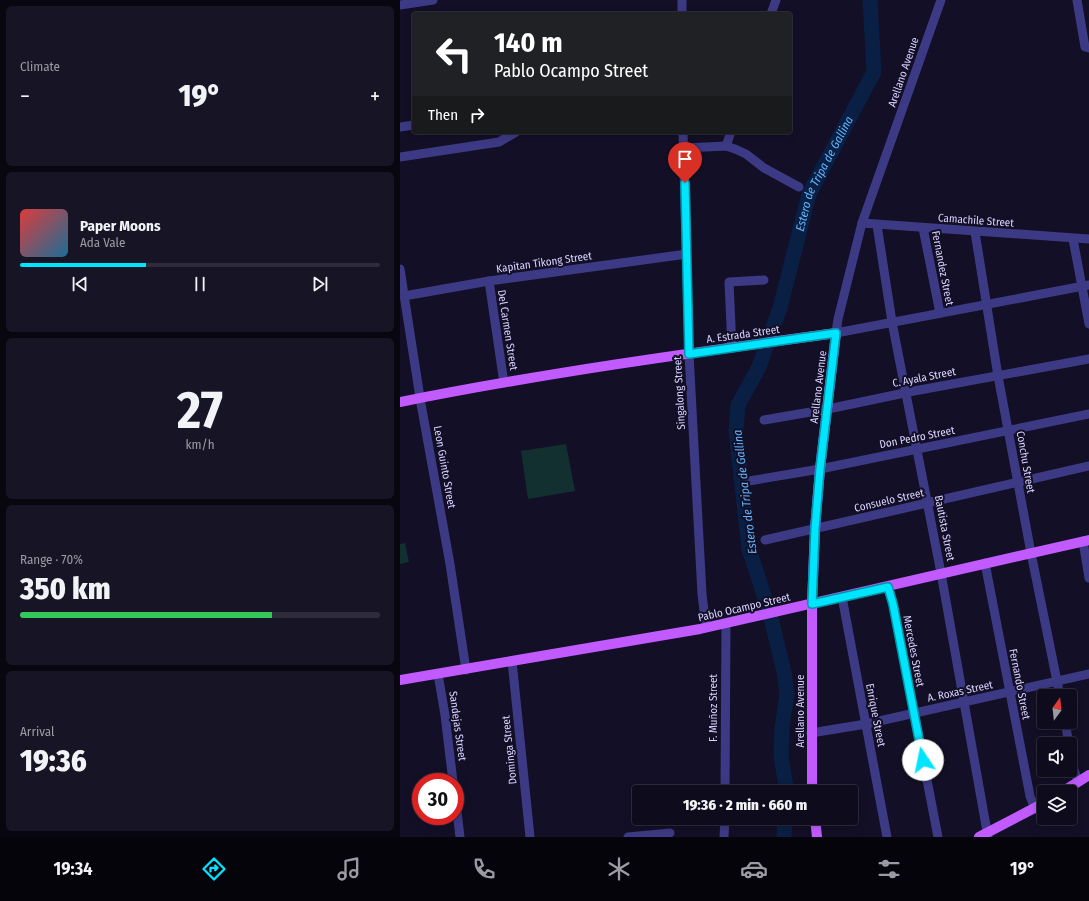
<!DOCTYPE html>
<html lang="en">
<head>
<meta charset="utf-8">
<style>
  :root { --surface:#0e0b1c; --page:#171425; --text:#f1f3f6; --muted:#9b9ba3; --line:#2e2b3b; --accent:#00e5ff }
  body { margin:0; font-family:"Fira Sans Condensed",sans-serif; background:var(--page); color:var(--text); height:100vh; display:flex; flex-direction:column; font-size:15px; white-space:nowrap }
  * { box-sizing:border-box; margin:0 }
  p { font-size:13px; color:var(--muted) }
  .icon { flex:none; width:22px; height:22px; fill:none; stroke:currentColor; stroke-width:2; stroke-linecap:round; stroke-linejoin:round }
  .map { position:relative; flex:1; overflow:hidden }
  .sheet { display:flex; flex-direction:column; gap:6px; padding:6px; background:#08060f; width:400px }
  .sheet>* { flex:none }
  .top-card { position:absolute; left:12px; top:12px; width:380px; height:122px; border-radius:4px; box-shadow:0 2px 10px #0003,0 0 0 1px var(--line); background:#202124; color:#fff; overflow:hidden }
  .needle { width:26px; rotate:15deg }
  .buttons { position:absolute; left:637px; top:689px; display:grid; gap:8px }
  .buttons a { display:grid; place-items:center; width:40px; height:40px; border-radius:4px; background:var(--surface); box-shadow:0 2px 10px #0003,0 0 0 1px var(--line); font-size:20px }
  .speed { position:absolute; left:12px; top:773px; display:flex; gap:8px; font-size:20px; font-weight:700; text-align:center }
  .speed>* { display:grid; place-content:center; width:52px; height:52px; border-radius:50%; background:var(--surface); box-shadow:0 2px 10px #0003,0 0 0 1px var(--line); line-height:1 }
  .speed .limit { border:6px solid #d22; background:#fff; color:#111 }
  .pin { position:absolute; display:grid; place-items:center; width:34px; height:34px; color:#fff; margin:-41px -17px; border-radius:50% 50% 50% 0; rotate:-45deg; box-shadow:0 0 4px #0007 }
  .pin .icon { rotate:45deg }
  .me { position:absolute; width:44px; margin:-22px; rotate:349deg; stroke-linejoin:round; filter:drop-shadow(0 0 3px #0008) }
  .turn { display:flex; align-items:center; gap:14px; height:84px; padding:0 16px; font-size:18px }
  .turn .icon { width:52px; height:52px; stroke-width:2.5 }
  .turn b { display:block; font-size:28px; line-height:34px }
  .then { display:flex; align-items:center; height:38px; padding:0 16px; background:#0003; gap:8px; font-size:15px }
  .big { font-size:30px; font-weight:800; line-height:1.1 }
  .sheet .widget { flex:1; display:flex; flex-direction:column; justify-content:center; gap:6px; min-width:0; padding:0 14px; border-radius:6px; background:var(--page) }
  .sheet .dial { align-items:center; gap:0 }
  .dial b { font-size:52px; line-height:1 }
  .song { display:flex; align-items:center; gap:12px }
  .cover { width:48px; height:48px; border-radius:6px; background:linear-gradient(135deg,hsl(0 70% 55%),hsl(200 70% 35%)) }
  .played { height:4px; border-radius:2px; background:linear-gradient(90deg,var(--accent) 35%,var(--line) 35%) }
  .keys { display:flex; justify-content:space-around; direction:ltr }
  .heat { display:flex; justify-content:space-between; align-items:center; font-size:22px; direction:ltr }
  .charge { height:6px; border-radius:3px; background:linear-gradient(90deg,#34c759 70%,var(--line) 0) }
  .trip { position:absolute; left:232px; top:785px; width:226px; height:40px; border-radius:4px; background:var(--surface); box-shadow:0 2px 10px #0003,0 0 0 1px var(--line); font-weight:800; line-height:40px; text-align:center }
  .menu { display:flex; height:64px; justify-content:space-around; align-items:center; background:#06040b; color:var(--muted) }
  .menu .icon { width:28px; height:28px }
  .menu .selected { color:var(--accent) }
  .menu b { font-size:18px; color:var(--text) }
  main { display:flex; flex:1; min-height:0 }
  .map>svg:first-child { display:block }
  .green { fill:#12302f }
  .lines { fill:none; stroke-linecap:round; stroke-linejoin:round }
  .river { stroke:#0a1f44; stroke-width:15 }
  .minor { stroke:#3d3a85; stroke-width:9 }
  .major { stroke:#c25bff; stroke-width:10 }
  .route-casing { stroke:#0095a6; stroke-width:10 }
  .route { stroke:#00e5ff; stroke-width:7 }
  .labels { text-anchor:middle; stroke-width:4; stroke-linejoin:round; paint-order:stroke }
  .street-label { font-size:11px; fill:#d9d4ff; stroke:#130f26 }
  .water-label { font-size:12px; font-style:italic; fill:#62b6ff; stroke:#130f26 }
</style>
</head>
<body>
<main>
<section class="sheet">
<div class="widget"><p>Climate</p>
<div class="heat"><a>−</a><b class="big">19°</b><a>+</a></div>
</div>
<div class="widget">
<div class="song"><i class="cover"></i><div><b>Paper Moons</b><p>Ada Vale</p></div></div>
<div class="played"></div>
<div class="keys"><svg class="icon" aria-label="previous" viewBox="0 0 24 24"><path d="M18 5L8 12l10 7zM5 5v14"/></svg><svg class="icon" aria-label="pause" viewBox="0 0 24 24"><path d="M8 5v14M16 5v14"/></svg><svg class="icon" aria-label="next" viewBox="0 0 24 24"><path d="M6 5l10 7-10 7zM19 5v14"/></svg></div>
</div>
<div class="widget dial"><b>27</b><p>km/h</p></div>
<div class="widget"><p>Range · 70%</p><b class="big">350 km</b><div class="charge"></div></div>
<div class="widget"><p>Arrival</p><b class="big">19:36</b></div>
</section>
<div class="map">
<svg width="689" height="837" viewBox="0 0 689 837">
  <rect width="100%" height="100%" fill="#130f26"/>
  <g class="green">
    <path d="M166 444 175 491 128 499 121 451Z"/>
    <path d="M5 543 9 562 0 564V544Z"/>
  </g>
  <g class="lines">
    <g class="river">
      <path id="s1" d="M387 792 381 757 382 727 387 694 384 672 370 614 349 549 336 431 338 405 359 367 380 308 409 194 474 72 470 0"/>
      <path d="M384 837 385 818"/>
    </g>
    <g class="minor">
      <path d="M541 0 462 223 438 319 436 333 689 285"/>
      <path d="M677 0 685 47 689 48"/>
      <path d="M0 5 33 0"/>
      <path d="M282 14V0"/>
      <path d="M371 14 376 0"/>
      <path d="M0 127 14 125"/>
      <path d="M283 132 289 354 302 594 306 628"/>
      <path d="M326 146 331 132"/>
      <path d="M284 148 326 146 335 149 346 154 364 168 399 187"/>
      <path d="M0 157 99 142 116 132"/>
      <path d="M462 223 689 239"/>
      <path d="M477 225 492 322 541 573 588 837"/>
      <path d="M523 228 540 313"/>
      <path d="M575 232 598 376 631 553 660 696"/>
      <path d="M673 239 689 324"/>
      <path d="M0 269 21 404 50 564 66 670"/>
      <path d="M89 281 104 383"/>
      <path d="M4 296 89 281 287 254"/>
      <path d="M332 348 329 282 364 280"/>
      <path d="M364 420 428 409 514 391 689 359"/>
      <path d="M349 481 420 469 689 414"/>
      <path d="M365 540 689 466"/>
      <path d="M683 541 689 578"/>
      <path d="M585 563 630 796 635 809"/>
      <path d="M488 587 493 604 538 837"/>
      <path d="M442 597 487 837"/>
      <path d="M112 661 130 837"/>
      <path d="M38 674 45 715 53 782"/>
      <path d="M665 722 669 744"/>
      <path d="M411 733 466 724 689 674"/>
      <path d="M670 747 674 770 678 781"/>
      <path d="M325 792 326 624"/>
      <path d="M55 794 60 837"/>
      <path d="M228 837 270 833"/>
      <path d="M324 837 325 818"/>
    </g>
    <g class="major">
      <path d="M0 402C144 373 290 353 436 333L420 469 415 529 412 604V792"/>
      <path d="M0 680 300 629 689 540"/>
      <path d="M662 792 689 775"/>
      <path d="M415 818 417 837"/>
      <path d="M579 837 644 803"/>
    </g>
  </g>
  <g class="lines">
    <defs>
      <path id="route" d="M285 183 289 354 436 333 420 469 415 529 412 604 488 587 493 604 523 760"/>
    </defs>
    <use href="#route" class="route-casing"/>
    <use href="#route" class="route"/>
  </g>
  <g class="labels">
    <g class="street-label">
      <text transform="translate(503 72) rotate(-71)" y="4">Arellano Avenue</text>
      <text transform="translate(576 220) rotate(4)" y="4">Camachile Street</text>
      <text transform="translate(144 262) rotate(-8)" y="4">Kapitan Tikong Street</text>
      <text transform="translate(543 268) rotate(79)" y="4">Fernandez Street</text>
      <text transform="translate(108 330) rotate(81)" y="4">Del Carmen Street</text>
      <text transform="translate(343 334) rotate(-8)" y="4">A. Estrada Street</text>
      <text transform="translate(524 377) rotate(-11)" y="4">C. Ayala Street</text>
      <text transform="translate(418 387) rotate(-83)" y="4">Arellano Avenue</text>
      <text transform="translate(279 393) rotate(-93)" y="4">Singalong Street</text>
      <text transform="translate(517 437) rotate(-11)" y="4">Don Pedro Street</text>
      <text transform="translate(626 462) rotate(80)" y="4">Conchu Street</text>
      <text transform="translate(45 467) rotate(80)" y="4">Leon Guinto Street</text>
      <text transform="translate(489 500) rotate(-13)" y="4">Consuelo Street</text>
      <text transform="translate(545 528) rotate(79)" y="4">Bautista Street</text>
      <text transform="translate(344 607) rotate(-13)" y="4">Pablo Ocampo Street</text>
      <text transform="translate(514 651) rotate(79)" y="4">Mercedes Street</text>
      <text transform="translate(620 684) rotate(79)" y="4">Fernando Street</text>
      <text transform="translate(560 691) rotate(-12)" y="4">A. Roxas Street</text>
      <text transform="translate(313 708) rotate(-90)" y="4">F. Muñoz Street</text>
      <text transform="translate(400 711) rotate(-90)" y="4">Arellano Avenue</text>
      <text transform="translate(476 715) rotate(79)" y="4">Enrique Street</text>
      <text transform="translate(58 726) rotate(82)" y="4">Sandejas Street</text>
      <text transform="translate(109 750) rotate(-96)" y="4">Dominga Street</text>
    </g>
    <g class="water-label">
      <text dy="4" stroke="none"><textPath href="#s1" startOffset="642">Estero de Tripa de Gallina</textPath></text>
      <text transform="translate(345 492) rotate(-97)" y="4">Estero de Tripa de Gallina</text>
    </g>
  </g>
</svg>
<div class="buttons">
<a><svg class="needle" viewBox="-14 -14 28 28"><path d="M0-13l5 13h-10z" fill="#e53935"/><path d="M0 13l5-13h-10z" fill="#9b9ba3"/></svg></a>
<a><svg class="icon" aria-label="sound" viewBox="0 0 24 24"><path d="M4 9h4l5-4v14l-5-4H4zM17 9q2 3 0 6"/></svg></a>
<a><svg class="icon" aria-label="layers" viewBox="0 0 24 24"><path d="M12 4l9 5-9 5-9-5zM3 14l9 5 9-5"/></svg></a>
</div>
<div class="speed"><div class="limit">30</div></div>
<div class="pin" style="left:285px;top:183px;background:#d93025"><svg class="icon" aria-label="arrive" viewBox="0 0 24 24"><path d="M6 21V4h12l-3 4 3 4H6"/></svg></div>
<svg class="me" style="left:523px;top:760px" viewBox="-20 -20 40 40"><circle r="19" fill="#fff"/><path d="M0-13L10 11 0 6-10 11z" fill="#00e5ff"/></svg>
<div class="trip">19:36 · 2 min · 660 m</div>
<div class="top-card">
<div class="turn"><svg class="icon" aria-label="left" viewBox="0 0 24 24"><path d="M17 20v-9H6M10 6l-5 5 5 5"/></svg><div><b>140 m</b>Pablo Ocampo Street</div></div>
<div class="then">Then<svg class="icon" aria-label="right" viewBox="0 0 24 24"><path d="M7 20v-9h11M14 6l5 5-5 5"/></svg></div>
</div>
</div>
</main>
<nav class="menu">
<b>19:34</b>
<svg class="icon selected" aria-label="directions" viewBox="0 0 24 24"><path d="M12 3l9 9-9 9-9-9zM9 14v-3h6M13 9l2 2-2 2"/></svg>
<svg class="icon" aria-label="music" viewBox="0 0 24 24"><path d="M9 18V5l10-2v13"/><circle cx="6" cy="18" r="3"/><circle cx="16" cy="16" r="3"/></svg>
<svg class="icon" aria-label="phone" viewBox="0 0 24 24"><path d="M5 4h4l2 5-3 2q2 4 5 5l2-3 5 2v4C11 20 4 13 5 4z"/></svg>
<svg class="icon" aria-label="climate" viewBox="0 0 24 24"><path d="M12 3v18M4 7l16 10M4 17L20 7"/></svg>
<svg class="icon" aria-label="car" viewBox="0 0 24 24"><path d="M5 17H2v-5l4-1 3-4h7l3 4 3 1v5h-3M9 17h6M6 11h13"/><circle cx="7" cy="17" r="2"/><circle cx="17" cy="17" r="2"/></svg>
<svg class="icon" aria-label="filters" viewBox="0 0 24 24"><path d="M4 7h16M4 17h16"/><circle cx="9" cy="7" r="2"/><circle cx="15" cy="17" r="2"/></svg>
<b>19°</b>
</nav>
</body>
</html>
